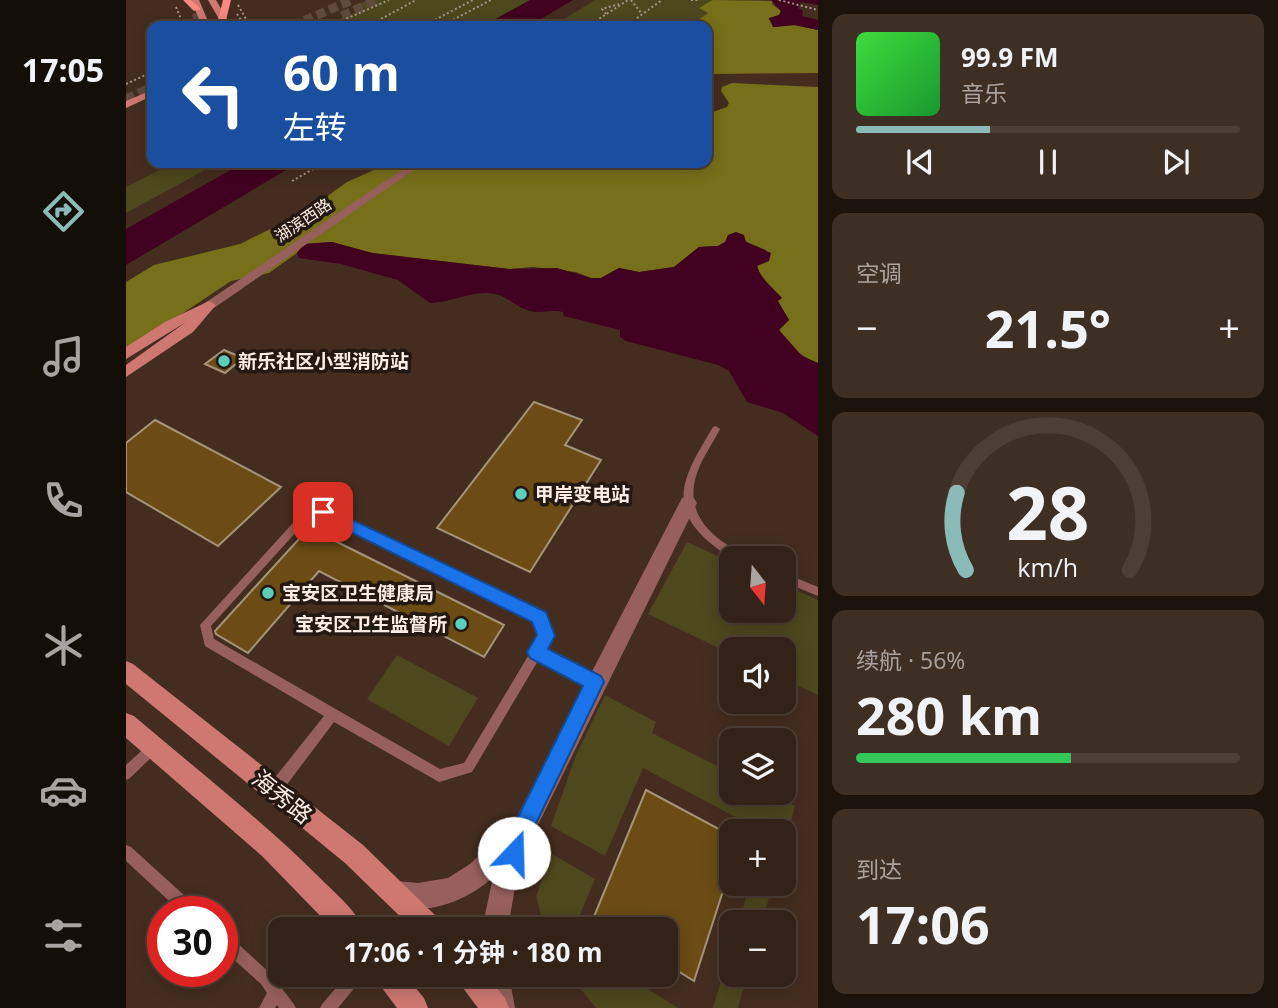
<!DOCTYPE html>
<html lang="zh">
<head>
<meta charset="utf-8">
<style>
  :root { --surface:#332217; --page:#3e2f24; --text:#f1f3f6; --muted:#a9a4a1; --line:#4e3f36; --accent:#8bbbb9 }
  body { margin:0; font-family:"Open Sans","Noto Sans SC",sans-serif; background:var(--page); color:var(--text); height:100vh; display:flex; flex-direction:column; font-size:26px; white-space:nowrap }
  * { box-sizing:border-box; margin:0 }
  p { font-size:23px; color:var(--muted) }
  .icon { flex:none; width:38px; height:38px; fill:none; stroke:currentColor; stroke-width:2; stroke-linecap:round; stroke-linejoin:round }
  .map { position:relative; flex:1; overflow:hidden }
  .drawer { display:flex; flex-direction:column; gap:14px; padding:14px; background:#1c130d; width:460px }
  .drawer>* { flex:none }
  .banner { position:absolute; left:21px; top:21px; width:565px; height:147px; border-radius:14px; box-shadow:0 4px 18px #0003,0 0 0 2px var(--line); background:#1a4fa0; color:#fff; overflow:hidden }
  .needle { width:46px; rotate:163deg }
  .controls { position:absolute; left:593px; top:546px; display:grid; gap:14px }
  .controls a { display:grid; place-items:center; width:77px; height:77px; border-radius:14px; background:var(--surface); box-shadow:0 4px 18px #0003,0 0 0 2px var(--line); font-size:35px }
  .speed { position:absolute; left:21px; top:896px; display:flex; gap:14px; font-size:35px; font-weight:700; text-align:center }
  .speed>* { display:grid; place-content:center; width:91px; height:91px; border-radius:50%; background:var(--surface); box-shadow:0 4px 18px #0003,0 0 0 2px var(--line); line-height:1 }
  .speed .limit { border:10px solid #d22; background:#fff; color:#111 }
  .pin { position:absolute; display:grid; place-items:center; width:60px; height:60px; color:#fff; margin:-30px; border-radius:14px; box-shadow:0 4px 10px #0006 }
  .me { position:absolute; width:77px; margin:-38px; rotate:21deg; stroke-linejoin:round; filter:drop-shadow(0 0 5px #0008) }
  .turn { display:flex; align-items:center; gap:24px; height:147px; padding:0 21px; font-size:32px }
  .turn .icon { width:91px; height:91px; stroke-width:2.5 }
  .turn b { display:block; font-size:49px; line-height:60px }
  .big { font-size:52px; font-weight:700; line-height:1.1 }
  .drawer .card { flex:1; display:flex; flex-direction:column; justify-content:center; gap:10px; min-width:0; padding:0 24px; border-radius:14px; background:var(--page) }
  .drawer .dial { align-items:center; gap:0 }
  .dial svg { height:182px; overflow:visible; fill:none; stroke:var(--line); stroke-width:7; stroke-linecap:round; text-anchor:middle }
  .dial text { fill:var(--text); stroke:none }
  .song { display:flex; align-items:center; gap:21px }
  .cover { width:84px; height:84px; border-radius:10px; background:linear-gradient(135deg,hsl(120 70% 55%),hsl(130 70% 35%)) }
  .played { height:7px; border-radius:4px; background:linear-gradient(90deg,var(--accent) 35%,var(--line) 35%) }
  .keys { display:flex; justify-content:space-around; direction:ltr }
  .heat { display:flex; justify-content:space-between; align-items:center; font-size:38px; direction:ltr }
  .charge { height:10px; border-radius:5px; background:linear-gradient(90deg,#34c759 56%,var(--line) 0) }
  .trip { position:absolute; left:142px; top:917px; width:410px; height:70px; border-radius:14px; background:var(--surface); box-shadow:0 4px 18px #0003,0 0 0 2px var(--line); font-weight:700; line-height:70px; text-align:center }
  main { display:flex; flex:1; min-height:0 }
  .menu { display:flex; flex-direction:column; width:126px; justify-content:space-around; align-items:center; background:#140e09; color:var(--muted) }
  .menu .icon { width:49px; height:49px }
  .menu .current { color:var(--accent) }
  .menu b { font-size:32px; color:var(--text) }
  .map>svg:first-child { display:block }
  .green { fill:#4d481d }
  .forest { fill:#786f1a }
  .water { fill:#41001f }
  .building { fill:#6c4c14; stroke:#a5947a; stroke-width:2 }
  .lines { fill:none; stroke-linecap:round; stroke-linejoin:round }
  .primary-tunnel { stroke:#604a3d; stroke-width:9; stroke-dasharray:9 4.5; stroke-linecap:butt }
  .path { stroke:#a69387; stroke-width:2; stroke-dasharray:2 2.5; stroke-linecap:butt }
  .service { fill:#97605c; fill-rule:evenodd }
  .minor { fill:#97605c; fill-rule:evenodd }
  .tertiary { fill:#97605c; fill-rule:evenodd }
  .secondary { fill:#cf7871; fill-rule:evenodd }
  .primary { fill:#fa8982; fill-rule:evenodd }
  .route { fill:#1a73e8; stroke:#114b97; stroke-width:2 }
  .poi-dot { fill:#5bcebc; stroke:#231812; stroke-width:2.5 }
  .labels { text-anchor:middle; stroke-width:7; stroke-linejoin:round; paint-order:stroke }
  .far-street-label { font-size:16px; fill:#fdede4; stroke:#231812 }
  .poi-label { font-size:19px; font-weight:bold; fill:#fdede4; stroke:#231812; text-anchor:start }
  .near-street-label { font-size:23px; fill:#fdede4; stroke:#231812 }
</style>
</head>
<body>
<main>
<nav class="menu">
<b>17:05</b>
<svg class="icon current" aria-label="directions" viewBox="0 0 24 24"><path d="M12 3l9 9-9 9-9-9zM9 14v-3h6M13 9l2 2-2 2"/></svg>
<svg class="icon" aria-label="music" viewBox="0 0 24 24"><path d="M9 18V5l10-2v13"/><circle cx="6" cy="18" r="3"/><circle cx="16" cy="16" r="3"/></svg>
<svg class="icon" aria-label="phone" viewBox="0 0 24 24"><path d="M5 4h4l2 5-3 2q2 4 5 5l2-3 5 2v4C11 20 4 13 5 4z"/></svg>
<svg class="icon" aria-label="climate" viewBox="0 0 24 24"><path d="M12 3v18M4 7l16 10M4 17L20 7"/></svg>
<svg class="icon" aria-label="car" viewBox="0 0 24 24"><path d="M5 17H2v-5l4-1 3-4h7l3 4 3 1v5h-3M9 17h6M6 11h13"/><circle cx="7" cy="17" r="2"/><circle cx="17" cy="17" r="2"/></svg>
<svg class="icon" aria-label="filters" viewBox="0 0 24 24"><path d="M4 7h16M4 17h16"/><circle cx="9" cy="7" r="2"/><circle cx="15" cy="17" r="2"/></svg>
</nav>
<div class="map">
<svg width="692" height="1008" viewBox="0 0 692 1008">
  <rect width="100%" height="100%" fill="#442d1f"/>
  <g class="green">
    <path d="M242 0H404L357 26H197L239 8 231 5Z"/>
    <path d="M469 0H585L574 8 582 13 563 26H518L511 21 504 26H427Z"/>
    <path d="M47 163H92L0 213V187Z"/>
    <path d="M561 542 605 562 606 611H658V585L692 600V695L658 679V649H606L605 654 522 614Z"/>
    <path d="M271 655 352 698 323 746 241 699Z"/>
    <path d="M479 695 530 722 526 733 605 773 606 793H644L669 806 658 845V831H636L517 768 479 856 425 826 450 755Z"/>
    <path d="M426 854 469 879 448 929H419L410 896Z"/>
    <path d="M624 884H647L636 922H613Z"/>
    <path d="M605 947 606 975H621L612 1008H587Z"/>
    <path d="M443 975H500L552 1008H470Z"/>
  </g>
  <g class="forest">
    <path d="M586 0 647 1 646 4 655 11 653 15 643 19 648 27 669 25 692 30V73L583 74 581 26H563L582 13 573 8Z"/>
    <path d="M606 83 692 87V363C676 357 660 345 653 329L663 320 651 301 655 297C647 288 634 278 631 266L637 262 640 250 619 241 599 242 592 246 573 247 548 267 513 272 493 268 475 278H465L450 272 407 267 383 269 246 253 206 242 178 244 171 253 143 273 105 281 0 351V282L28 265 114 244 181 211 221 182 250 169H296L312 163H366L388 170 401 169 410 163H581V114L601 107 603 103 595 91 596 87Z"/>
  </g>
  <g class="water">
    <path d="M404 0H447L403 26H357Z"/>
    <path d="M645 0H692V5L675 2 672 8 677 11 676 16 692 20V30L668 25 647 27 643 18 653 15 655 11Z"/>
    <path d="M117 163H172L0 265V229Z"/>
    <path d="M610 232 618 235 620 242 645 253 643 261 631 266C634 278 647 289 656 298L652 301 663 320 653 330 676 356 692 363V436L657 413 621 402 603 371 592 365 500 341 494 337V330L438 316 437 312C426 309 415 314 404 311 386 306 379 292 359 293 340 293 322 303 304 303L272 280 215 264 173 258 171 253 178 244 206 242 246 253 383 269 431 268 465 278H475L493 268 513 272 548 267 573 247 592 246 599 242 602 235Z"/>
  </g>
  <g class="building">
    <path d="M98 350 117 358 99 373 79 364Z"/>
    <path d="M408 402 456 420 439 445 475 460 404 572 311 528Z"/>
    <path d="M29 420 155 487 92 546 0 492V443Z"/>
    <path d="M183 528 378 625 358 657 193 571 122 653 90 634 89 631Z"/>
    <path d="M520 790 606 836V863L568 981 539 963V929H484L467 919Z"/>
  </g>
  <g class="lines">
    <g class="primary-tunnel">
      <path d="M68 0 73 26"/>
      <path d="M216 16 251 0"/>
      <path d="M166 26 226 0"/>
      <path d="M0 99 26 87"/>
    </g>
    <g class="path">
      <path d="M505 0 516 14"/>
      <path d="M565 0H572"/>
      <path d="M653 0 692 10"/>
      <path d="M112 5 124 26"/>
      <path d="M50 7 58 26"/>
      <path d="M111 14 119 26"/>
      <path d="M480 14 476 9 493 4"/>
      <path d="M204 26 263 0"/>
      <path d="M250 26 253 20 290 0"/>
      <path d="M297 26 347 0"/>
      <path d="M315 26 365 0"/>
      <path d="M462 26 502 0"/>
      <path d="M486 26 500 25"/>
      <path d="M500 26 536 0"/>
      <path d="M0 84 26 72"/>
      <path d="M166 181 198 163"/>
    </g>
    <g class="service">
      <path d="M590 426 594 429C587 443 576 458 571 473 557 514 586 539 620 555L621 558C604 558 596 553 583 542 537 503 563 468 587 427Z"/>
      <path d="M197 508 417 614 426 636 418 650 473 678 475 682 473 686 469 687 465 686 413 659 346 772 313 782 208 722 153 795 148 796 143 795 142 790 143 785 198 716 79 646 74 625 176 513ZM196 516 409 620 414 636 338 763 314 769 88 639 85 626 182 519Z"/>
      <path d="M658 573 692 587V596L658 582Z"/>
      <path d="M27 742 31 744 33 748 31 752 4 778 0 780V765L23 744Z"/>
      <path d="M0 845 5 847 71 907 73 912H55L0 861Z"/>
      <path d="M96 932 101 934 145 974 167 1003 170 1008H153L151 1005 149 1008H133L141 993 135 984 96 949Z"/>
      <path d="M221 975H237L235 980 212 1008H194L197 1003Z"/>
    </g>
    <g class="minor">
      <path d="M562 496 568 498 571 503 405 839 390 881 382 929H356L367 877C340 902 298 918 262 903L258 894 262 885 271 881 292 883 322 878 344 864 387 824 556 498Z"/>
      <path d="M357 975H383L389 1008H361Z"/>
    </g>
    <path class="tertiary" d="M286 163 295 165 88 308H78L76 305Z"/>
    <g class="secondary">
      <path d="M65 0H73L84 26H76Z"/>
      <path d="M82 0H90L105 26H97Z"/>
      <path d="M26 90V96L0 108V101Z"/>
      <path d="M281 163H294L295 165 290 168Z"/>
      <path d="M83 301 90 305 67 332 0 377V365L60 322 0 359V347L39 322Z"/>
      <path d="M0 661 7 664 237 845 314 920 318 929H287L219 863 0 684Z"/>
      <path d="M0 713 8 716C71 770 137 821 196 880 210 894 230 910 237 929H207L136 856 0 738Z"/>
      <path d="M249 975H279L298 998 302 1008H271L253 984Z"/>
      <path d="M330 975H360L379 998 383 1008H352L334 984Z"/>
    </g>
    <g class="primary">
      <path d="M57 0H65L75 9 68 11Z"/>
      <path d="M97 0H105L100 20 96 22 92 20Z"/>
    </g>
  </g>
  <path class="route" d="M197 506 420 612 429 636 422 649 475 676 478 682 405 834 396 861 388 865 380 861 377 853 385 831 457 686 404 658 401 652 411 635 406 622 192 516 189 512Z"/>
  <g class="poi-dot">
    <circle cx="98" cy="361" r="7"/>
    <circle cx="395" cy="494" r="7"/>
    <circle cx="142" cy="593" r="7"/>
    <circle cx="335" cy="624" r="7"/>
  </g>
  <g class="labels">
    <g class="far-street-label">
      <text transform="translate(177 220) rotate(-34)" y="6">湖滨西路</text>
    </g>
    <g class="poi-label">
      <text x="112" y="368">新乐社区小型消防站</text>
      <text x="409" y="501">甲岸变电站</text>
      <text x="156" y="600">宝安区卫生健康局</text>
      <text x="321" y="631" text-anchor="end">宝安区卫生监督所</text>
    </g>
    <g class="near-street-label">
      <text transform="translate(156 797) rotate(39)" y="8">海秀路</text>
    </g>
  </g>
</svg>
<div class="controls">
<a><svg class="needle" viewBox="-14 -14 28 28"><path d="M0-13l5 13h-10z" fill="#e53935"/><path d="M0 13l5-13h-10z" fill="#a9a4a1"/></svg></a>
<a><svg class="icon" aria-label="sound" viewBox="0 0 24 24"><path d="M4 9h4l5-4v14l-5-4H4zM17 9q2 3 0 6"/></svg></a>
<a><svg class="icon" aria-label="layers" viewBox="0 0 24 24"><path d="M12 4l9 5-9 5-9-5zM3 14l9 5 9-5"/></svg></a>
<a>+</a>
<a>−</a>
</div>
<div class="speed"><div class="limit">30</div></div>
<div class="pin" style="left:197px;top:512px;background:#d93025"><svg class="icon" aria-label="arrive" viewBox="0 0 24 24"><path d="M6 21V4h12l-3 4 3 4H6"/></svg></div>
<svg class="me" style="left:388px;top:853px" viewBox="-20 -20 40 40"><circle r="19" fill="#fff"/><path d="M0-13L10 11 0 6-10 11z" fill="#1a73e8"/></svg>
<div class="trip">17:06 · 1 分钟 · 180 m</div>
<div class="banner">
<div class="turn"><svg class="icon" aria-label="left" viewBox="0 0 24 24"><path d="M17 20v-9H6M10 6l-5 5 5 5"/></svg><div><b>60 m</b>左转</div></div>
</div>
</div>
<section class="drawer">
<div class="card">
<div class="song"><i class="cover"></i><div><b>99.9 FM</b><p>音乐</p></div></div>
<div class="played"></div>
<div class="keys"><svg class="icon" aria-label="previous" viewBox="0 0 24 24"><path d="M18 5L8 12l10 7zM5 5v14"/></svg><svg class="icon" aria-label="pause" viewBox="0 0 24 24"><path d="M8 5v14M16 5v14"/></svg><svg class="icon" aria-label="next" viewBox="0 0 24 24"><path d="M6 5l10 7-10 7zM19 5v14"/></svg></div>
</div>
<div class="card"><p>空调</p>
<div class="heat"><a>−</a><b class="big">21.5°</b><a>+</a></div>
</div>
<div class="card dial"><svg viewBox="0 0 100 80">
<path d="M14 69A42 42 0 1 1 86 69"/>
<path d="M14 69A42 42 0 0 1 10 35" stroke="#8bbbb9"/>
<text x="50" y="56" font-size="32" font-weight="700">28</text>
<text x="50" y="72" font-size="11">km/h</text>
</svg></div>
<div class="card"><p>续航 · 56%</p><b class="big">280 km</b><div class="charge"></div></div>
<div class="card"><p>到达</p><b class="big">17:06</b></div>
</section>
</main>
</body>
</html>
